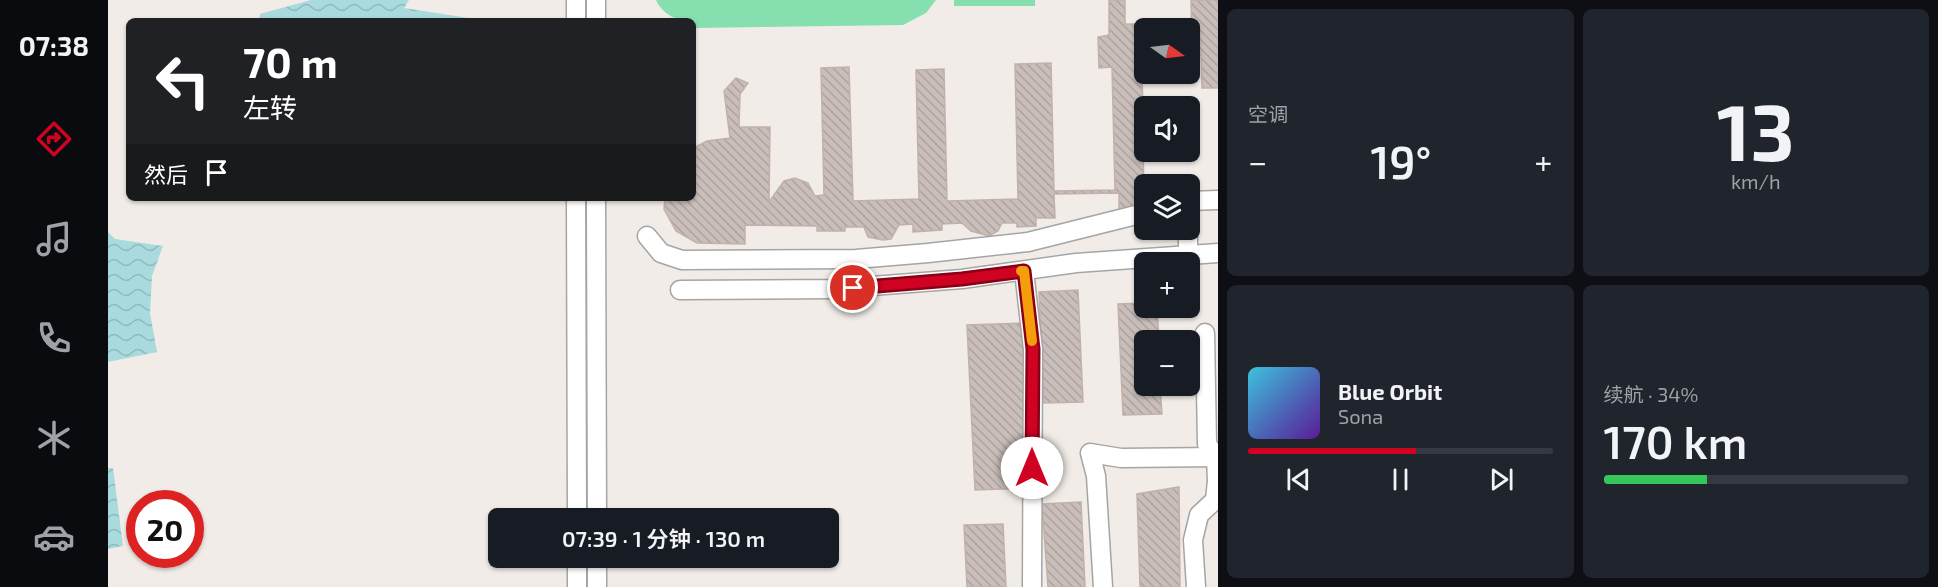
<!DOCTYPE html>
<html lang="zh">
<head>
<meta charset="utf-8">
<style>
  :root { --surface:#171b24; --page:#20242c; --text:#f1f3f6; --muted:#9ea1a6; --line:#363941; --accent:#cf0222 }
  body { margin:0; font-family:"Exo 2","Noto Sans SC",sans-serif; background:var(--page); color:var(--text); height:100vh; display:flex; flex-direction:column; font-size:22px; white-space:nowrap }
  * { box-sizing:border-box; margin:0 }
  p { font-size:20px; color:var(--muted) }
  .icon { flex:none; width:33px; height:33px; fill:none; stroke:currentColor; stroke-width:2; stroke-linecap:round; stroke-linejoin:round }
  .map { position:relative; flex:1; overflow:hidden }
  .details { display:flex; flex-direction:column; gap:9px; padding:9px; background:#0d0f14; width:720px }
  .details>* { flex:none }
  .banner { position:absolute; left:18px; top:18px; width:570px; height:183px; border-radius:9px; box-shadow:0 2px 4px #0004; background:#202124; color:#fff; overflow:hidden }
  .needle { width:39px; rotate:104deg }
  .buttons { position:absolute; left:1026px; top:18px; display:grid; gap:12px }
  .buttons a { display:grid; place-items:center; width:66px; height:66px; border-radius:9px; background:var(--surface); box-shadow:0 2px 4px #0004; font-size:30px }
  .speed { position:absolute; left:18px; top:490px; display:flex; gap:12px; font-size:30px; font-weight:700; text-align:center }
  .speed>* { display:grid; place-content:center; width:78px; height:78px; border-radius:50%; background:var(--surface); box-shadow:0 2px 4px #0004; line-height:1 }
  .speed .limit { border:9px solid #d22; background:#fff; color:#111 }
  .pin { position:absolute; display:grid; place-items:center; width:51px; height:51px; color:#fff; margin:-26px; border:3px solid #fff; border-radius:50%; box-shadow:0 2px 6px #0007 }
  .me { position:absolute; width:66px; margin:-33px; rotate:0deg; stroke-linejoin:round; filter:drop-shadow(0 0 4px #0008) }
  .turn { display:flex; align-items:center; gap:21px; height:126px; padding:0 18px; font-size:27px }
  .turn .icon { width:78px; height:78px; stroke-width:2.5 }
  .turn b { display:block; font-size:42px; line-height:51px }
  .then { display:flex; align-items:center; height:57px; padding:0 18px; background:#0003; gap:12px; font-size:22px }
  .big { font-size:45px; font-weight:600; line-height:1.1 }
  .details .tile { flex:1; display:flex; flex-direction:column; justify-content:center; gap:9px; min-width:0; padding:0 21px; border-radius:9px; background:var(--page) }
  .details .dial { align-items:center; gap:0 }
  .dial b { font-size:78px; line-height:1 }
  .song { display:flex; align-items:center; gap:18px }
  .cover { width:72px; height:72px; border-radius:9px; background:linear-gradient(135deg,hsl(190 70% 55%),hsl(270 70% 35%)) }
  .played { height:6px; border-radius:3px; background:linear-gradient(90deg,var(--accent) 55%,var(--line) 55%) }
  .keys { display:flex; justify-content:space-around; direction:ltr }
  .heat { display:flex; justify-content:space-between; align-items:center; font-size:33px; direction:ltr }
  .charge { height:9px; border-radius:4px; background:linear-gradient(90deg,#34c759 34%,var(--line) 0) }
  .details .tiles { flex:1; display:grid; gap:9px; grid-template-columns:repeat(2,1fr) }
  .trip { position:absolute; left:380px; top:508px; width:351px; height:60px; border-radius:9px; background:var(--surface); box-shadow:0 2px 4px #0004; font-weight:600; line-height:60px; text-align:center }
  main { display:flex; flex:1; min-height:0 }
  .tabs { display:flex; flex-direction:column; width:108px; justify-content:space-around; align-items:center; background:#090b0e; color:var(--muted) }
  .tabs .icon { width:42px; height:42px }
  .tabs .selected { color:var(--accent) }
  .tabs b { font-size:27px; color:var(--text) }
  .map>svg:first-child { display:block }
  .pitch { fill:#86dfaf }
  .water { fill:url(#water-waves) }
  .building { fill:url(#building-back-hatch); stroke:#c3b1a9; stroke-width:1.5 }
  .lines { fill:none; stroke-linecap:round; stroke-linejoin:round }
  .minor-casing { stroke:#a5a5a5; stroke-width:21 }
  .minor { stroke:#fff; stroke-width:18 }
  .route-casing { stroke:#870116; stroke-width:15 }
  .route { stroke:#cf0222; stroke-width:10 }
  .slow { stroke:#f59e0b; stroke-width:10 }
</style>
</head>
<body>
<main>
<nav class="tabs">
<b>07:38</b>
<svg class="icon selected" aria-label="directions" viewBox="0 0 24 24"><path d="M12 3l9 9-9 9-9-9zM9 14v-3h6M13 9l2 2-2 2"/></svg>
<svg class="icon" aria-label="music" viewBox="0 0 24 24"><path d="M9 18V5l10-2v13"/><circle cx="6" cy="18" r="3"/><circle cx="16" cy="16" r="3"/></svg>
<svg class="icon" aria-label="phone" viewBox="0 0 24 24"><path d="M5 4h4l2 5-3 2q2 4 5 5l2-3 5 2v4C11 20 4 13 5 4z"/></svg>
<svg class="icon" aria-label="climate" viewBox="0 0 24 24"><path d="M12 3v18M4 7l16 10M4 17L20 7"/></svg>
<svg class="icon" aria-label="car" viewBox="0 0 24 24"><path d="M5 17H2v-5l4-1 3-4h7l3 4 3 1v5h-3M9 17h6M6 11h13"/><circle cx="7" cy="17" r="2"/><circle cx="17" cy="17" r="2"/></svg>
</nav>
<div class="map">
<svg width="1110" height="587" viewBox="0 0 1110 587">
  <defs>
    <pattern id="water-waves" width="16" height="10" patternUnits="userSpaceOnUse" patternTransform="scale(1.5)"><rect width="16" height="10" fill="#a8dade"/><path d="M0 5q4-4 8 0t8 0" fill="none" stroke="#90bbbe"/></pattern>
    <pattern id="building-back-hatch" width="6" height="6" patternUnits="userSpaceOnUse" patternTransform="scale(1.5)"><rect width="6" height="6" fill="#c9beba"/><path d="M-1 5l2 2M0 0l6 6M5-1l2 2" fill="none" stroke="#aca3a0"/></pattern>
  </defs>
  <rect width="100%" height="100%" fill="#f1ece7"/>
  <g class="pitch">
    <path d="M548 0H828L818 13 795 25 585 28V21C569 21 555 15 548 0Z"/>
    <rect x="846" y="0" width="81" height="6"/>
  </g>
  <g class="water">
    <path d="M203 0H301L296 8 380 21H151L152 14Z"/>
    <path d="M0 232 7 239 55 246 44 276 42 313 49 352 0 362Z"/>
    <path d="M0 468H5L15 546 0 549Z"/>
  </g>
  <g class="building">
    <path d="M1001 0H1017V24H1038L1036 56H1034L1036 208 1011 209V193L946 194 947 218H928V226L909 227V223H894L890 231 881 236 863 231 854 223 834 224V230L805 232V224L791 225 783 239 775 240 760 237 756 227H737V231H709V226L637 225V244L589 243 568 231 556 209 557 198H585V148L599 141 622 138 616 91 628 78 640 83 632 94 631 127H662L661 202 676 181 687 178 700 183 707 196 716 195 713 68 741 67 745 201 811 199 808 70 836 69 839 201 910 199 907 64 943 63 946 191 1007 190 1004 67 991 68 990 37 1001 35Z"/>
    <path d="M1083 0H1110V88H1094L1093 55H1082V42H1084Z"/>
    <path d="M970 290 975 402 936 403 931 292Z"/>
    <path d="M1036 303V308H1049L1051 340H1036V386H1052L1054 414 1015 415 1010 304Z"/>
    <path d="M914 323 920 488 867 490 859 325Z"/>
    <path d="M1071 487 1072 587H1032L1029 494Z"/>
    <path d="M973 502 977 587H940L934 504Z"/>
    <path d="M895 524 898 587H859L856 525Z"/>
  </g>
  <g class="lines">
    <defs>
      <g id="minor">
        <path d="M468 0V21"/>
        <path d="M488 0V21"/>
        <path d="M468 198 469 519"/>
        <path d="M488 198 489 519"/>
        <path d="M1082 201 1110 200"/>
        <path d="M1080 230V255"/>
        <path d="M539 236 553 253 574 260 748 259 820 253 920 242 1036 213"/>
        <path d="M916 271 925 349 924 587"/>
        <path d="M572 290 726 289 854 279 968 263 1110 253"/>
        <path d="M469 558V587"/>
        <path d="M489 558V587"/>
        <path d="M995 587 988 476 982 453 1013 458 1110 457"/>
        <path d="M1088 587 1085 540 1091 515 1107 500 1109 481 1108 457 1099 444 1097 333"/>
      </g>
    </defs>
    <use href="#minor" class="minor-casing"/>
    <use href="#minor" class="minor"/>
  </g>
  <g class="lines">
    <defs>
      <path id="route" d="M745 288 854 279 916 271 925 349 924 468"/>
    </defs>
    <use href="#route" class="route-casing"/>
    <use href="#route" class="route"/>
    <path class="slow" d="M913 271H916L924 341"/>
  </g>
</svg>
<div class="buttons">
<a><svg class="needle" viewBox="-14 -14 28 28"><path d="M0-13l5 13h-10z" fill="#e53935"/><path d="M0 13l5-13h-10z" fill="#9ea1a6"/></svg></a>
<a><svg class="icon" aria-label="sound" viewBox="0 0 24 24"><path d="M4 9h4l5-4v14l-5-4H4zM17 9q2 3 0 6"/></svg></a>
<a><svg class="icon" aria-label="layers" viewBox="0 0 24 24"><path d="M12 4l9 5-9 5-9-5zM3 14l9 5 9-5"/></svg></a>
<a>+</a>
<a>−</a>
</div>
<div class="speed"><div class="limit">20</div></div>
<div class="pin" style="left:745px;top:288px;background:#d93025"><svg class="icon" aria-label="arrive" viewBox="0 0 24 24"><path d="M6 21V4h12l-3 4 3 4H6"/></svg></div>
<svg class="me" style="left:924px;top:468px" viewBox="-20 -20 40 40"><circle r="19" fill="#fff"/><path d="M0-13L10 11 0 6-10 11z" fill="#cf0222"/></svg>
<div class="trip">07:39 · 1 分钟 · 130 m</div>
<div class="banner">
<div class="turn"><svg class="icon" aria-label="left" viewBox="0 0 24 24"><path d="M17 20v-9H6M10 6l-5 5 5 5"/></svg><div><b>70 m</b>左转</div></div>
<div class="then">然后<svg class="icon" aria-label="arrive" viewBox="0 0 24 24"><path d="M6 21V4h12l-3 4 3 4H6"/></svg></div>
</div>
</div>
<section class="details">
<div class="tiles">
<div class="tile"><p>空调</p>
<div class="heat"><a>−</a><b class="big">19°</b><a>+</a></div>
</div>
<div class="tile dial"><b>13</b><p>km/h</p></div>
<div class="tile">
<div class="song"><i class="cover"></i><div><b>Blue Orbit</b><p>Sona</p></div></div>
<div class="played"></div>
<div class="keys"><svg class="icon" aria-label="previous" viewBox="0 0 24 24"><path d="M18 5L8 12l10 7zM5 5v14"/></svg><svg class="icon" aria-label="pause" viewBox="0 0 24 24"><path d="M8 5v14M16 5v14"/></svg><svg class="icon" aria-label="next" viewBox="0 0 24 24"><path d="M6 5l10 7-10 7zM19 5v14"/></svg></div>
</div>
<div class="tile"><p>续航 · 34%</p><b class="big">170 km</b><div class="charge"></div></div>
</div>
</section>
</main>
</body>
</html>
